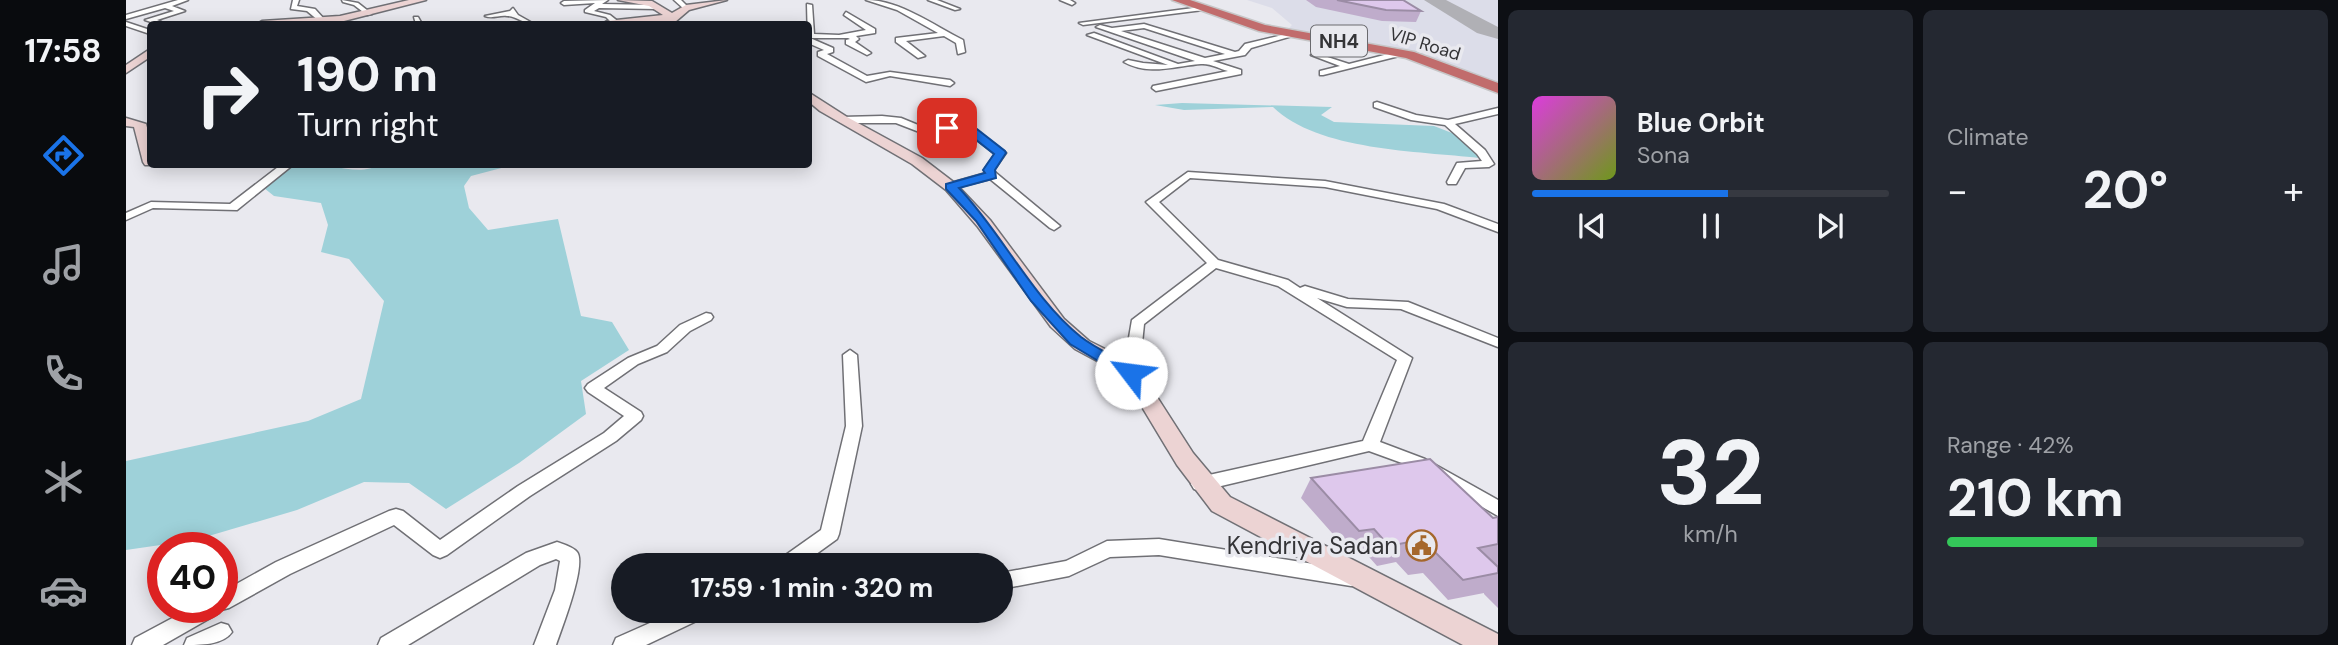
<!DOCTYPE html>
<html lang="en">
<head>
<meta charset="utf-8">
<style>
  :root { --surface:#171b24; --page:#242831; --text:#f1f3f6; --muted:#9ea1a6; --line:#363941; --accent:#1a73e8 }
  body { margin:0; font-family:"DM Sans",sans-serif; background:var(--page); color:var(--text); height:100vh; display:flex; flex-direction:column; font-size:26px; white-space:nowrap }
  * { box-sizing:border-box; margin:0 }
  p { font-size:23px; color:var(--muted) }
  .icon { flex:none; width:38px; height:38px; fill:none; stroke:currentColor; stroke-width:2; stroke-linecap:round; stroke-linejoin:round }
  .map { position:relative; flex:1; overflow:hidden }
  .details { display:flex; flex-direction:column; gap:10px; padding:10px; background:#0d0f14; width:840px }
  .details>* { flex:none }
  .banner { position:absolute; left:21px; top:21px; width:665px; height:147px; border-radius:7px; box-shadow:0 4px 18px #0003; background:#171b24; color:var(--text); overflow:hidden }
  .speed { position:absolute; left:21px; top:532px; display:flex; gap:14px; font-size:35px; font-weight:700; text-align:center }
  .speed>* { display:grid; place-content:center; width:91px; height:91px; border-radius:50%; background:var(--surface); box-shadow:0 4px 18px #0003; line-height:1 }
  .speed .limit { border:10px solid #d22; background:#fff; color:#111 }
  .pin { position:absolute; display:grid; place-items:center; width:60px; height:60px; color:#fff; margin:-30px; border-radius:14px; box-shadow:0 4px 10px #0006 }
  .me { position:absolute; width:77px; margin:-38px; rotate:300deg; stroke-linejoin:round; filter:drop-shadow(0 0 5px #0008) }
  .turn { display:flex; align-items:center; gap:24px; height:147px; padding:0 35px; font-size:32px }
  .turn .icon { width:91px; height:91px; stroke-width:2.5 }
  .turn b { display:block; font-size:49px; line-height:60px }
  .big { font-size:52px; font-weight:700; line-height:1.1 }
  .details .tile { flex:1; display:flex; flex-direction:column; justify-content:center; gap:10px; min-width:0; padding:0 24px; border-radius:10px; background:var(--page) }
  .details .dial { align-items:center; gap:0 }
  .dial b { font-size:91px; line-height:1 }
  .song { display:flex; align-items:center; gap:21px }
  .cover { width:84px; height:84px; border-radius:10px; background:linear-gradient(135deg,hsl(300 70% 55%),hsl(80 70% 35%)) }
  .played { height:7px; border-radius:4px; background:linear-gradient(90deg,var(--accent) 55%,var(--line) 55%) }
  .keys { display:flex; justify-content:space-around; direction:ltr }
  .heat { display:flex; justify-content:space-between; align-items:center; font-size:38px; direction:ltr }
  .charge { height:10px; border-radius:5px; background:linear-gradient(90deg,#34c759 42%,var(--line) 0) }
  .details .tiles { flex:1; display:grid; gap:10px; grid-template-columns:repeat(2,1fr) }
  .trip { position:absolute; left:485px; top:553px; width:402px; height:70px; border-radius:35px; background:var(--surface); box-shadow:0 4px 18px #0003; font-weight:700; line-height:70px; text-align:center }
  main { display:flex; flex:1; min-height:0 }
  .tabs { display:flex; flex-direction:column; width:126px; justify-content:space-around; align-items:center; background:#090b0e; color:var(--muted) }
  .tabs .icon { width:49px; height:49px }
  .tabs .current { color:var(--accent) }
  .tabs b { font-size:32px; color:var(--text) }
  .map>svg:first-child { display:block }
  .built { fill:#dcdde9 }
  .water { fill:#9ed1d9 }
  .lines { fill:none; stroke-linecap:round; stroke-linejoin:round }
  .taxiway { fill:#b0b0b5; fill-rule:evenodd }
  .street-casing { stroke:#707075; stroke-width:3 }
  .secondary-casing { stroke:#707075; stroke-width:3 }
  .highway-casing { stroke:#c6c6c7; stroke-width:3 }
  .street { fill:#fff; fill-rule:evenodd }
  .secondary { fill:#ecd3d3; fill-rule:evenodd }
  .highway { fill:#c16c6c; fill-rule:evenodd }
  .wall { fill:#bfaccb }
  .building { fill:#dec8ec; stroke:#9b8ca5; stroke-width:2 }
  .route { fill:#1a73e8; stroke:#114b97; stroke-width:2 }
  .labels { text-anchor:middle; stroke-width:7; stroke-linejoin:round; paint-order:stroke }
  .far-street-label { font-size:18px; fill:#343437; stroke:#e9e9ef }
  .shield { fill:#e9e9ef; stroke:#6a6a6e; stroke-width:2 }
  .shield-label { font-size:19px; font-weight:bold; fill:#343437 }
  .near-poi-label { font-size:24px; fill:#343437; stroke:#e9e9ef; text-anchor:end }
</style>
</head>
<body>
<main>
<nav class="tabs">
<b>17:58</b>
<svg class="icon current" aria-label="directions" viewBox="0 0 24 24"><path d="M12 3l9 9-9 9-9-9zM9 14v-3h6M13 9l2 2-2 2"/></svg>
<svg class="icon" aria-label="music" viewBox="0 0 24 24"><path d="M9 18V5l10-2v13"/><circle cx="6" cy="18" r="3"/><circle cx="16" cy="16" r="3"/></svg>
<svg class="icon" aria-label="phone" viewBox="0 0 24 24"><path d="M5 4h4l2 5-3 2q2 4 5 5l2-3 5 2v4C11 20 4 13 5 4z"/></svg>
<svg class="icon" aria-label="climate" viewBox="0 0 24 24"><path d="M12 3v18M4 7l16 10M4 17L20 7"/></svg>
<svg class="icon" aria-label="car" viewBox="0 0 24 24"><path d="M5 17H2v-5l4-1 3-4h7l3 4 3 1v5h-3M9 17h6M6 11h13"/><circle cx="7" cy="17" r="2"/><circle cx="17" cy="17" r="2"/></svg>
</nav>
<div class="map">
<svg width="1372" height="645" viewBox="0 0 1372 645">
  <rect width="100%" height="100%" fill="#e9e9ef"/>
  <path class="built" d="M1121 0H1372V84L1276 49 1162 29 1166 25 1146 8Z"/>
  <g class="water">
    <path d="M1056 103 1206 107 1195 115 1208 122 1308 126 1344 140 1353 158C1293 151 1192 151 1147 107L1058 110 1029 105Z"/>
    <path d="M254 164 387 165 345 176 338 186 343 208 362 230 432 219 455 316 486 322 503 350 455 381 460 414 393 463 320 509 283 483 238 482 171 510 69 540 0 550V461L182 421 235 399 258 301 223 259 195 252 202 225 195 203 148 196 138 188C146 182 154 172 163 167 191 154 229 181 254 164Z"/>
  </g>
  <g class="lines">
    <path class="taxiway" d="M1298 0H1320L1372 27V39L1351 33Z"/>
    <defs>
      <g id="street">
        <path d="M52 0H62L46 6 59 11 31 20 40 24H31L19 20 48 11 39 8 0 19V15Z"/>
        <path d="M167 0H173L171 6 189 9 199 20 193 21 181 11 165 9Z"/>
        <path d="M216 0 232 3 246 14 241 15 228 5 217 2Z"/>
        <path d="M482 0 476 4 531 5 534 7 531 9 473 8 468 11 484 15 494 23 487 24 480 17 459 12V10L469 3 438 5 435 3 438 1Z"/>
        <path d="M548 0H555L563 8 558 9Z"/>
        <path d="M740 0C774 0 807 25 837 40L839 52 832 54 830 43 818 36 780 41 799 56 792 58 770 42V38L812 33 771 10Z"/>
        <path d="M802 0H811L834 9 829 10Z"/>
        <path d="M934 0H944L949 3 946 5Z"/>
        <path d="M681 4 686 5 688 34 713 35 740 30 718 15 720 12 749 29V33L730 36 733 39 729 42 745 53 741 55 720 44V40L724 39 722 38H684L707 48V52L701 54 741 76 764 72 824 80 828 83 824 86 764 76 740 82 692 56V52L698 50 682 43Z"/>
        <path d="M1075 7 1077 10 957 25 953 23Z"/>
        <path d="M387 8 392 15 408 24C398 24 390 16 381 16 373 15 366 19 359 16L384 11Z"/>
        <path d="M288 17H292L296 24H290Z"/>
        <path d="M0 22 24 30V34L0 26Z"/>
        <path d="M1018 24 1109 52 1113 51 1119 44 1169 32 1173 34 1125 48 1119 55 1087 61 1115 70V74L1030 91 1026 88 1027 86 1102 71C1094 69 1084 63 1075 64 1049 66 1023 76 998 62L1002 60 1017 63 1042 65 961 35 968 33 1052 64 1069 61 970 27 974 25 986 28ZM1018 28 1099 54 1079 58 995 31Z"/>
        <path d="M1274 51 1278 53 1277 55 1197 75H1194V71L1214 66 1185 55 1189 53 1223 64Z"/>
        <path d="M1251 102 1290 115 1322 120 1372 108V114L1329 124 1359 150 1368 164 1363 167 1339 168 1330 184H1322L1321 182 1331 163 1356 161 1351 154 1319 125 1285 120 1248 107V103Z"/>
        <path d="M756 116 775 118 797 127H846L880 153 868 170 870 173 934 226 928 230 924 228 864 179 825 189 821 188V184L860 173 858 170 869 154 841 132 796 133 770 123H716L711 120 716 117Z"/>
        <path d="M156 164H168L111 210 27 208 0 220V213L25 202 104 204Z"/>
        <path d="M1062 172 1199 181 1318 204 1372 224V232L1311 209 1199 187 1064 178 1033 202 1092 260 1162 280 1174 288 1179 286 1222 299 1282 302 1372 338V347L1275 309 1221 307 1191 298 1286 358 1254 442 1299 459 1372 500V516L1287 467 1243 451 1074 491 1068 489 1065 484 1068 479 1074 477 1237 441 1271 360 1152 286 1090 268 1018 324 1013 373 1010 376H1000L997 373 1006 320 1081 263 1020 202Z"/>
        <path d="M580 313 585 314 587 317 585 320 564 331 541 352 512 364 478 388 515 412 517 416 515 420 490 441 404 496 321 555 314 558 307 555 268 525 164 574 103 608 95 610 93 613 37 645H6L9 638 67 607H96V592L150 562 263 511 270 509 277 511 314 540 392 486 478 433 498 416 462 392 459 388 462 384 502 358 531 346 554 325Z"/>
        <path d="M724 350 731 355 736 426 713 534 711 539 675 565H651L654 559 695 530 720 426 717 355Z"/>
        <path d="M1033 539 1225 570 1232 572 1235 578 1232 584 1225 586 1033 555 984 557 943 576 875 589V573L940 561 981 541Z"/>
        <path d="M431 542C437 544 447 547 451 552 461 564 435 630 430 645H408L429 590 434 561 430 559 414 565 282 645H252L255 638 400 553Z"/>
        <path d="M551 611H582L579 617 520 645H487L490 638Z"/>
        <path d="M95 623 102 625 106 632C97 645 75 645 58 645L61 638Z"/>
      </g>
      <g id="secondary">
        <path d="M283 0H300L214 22 131 24 136 21 214 16Z"/>
        <path d="M492 0 526 1 546 13 560 5 601 0 563 10 549 22 476 24 481 21 537 15 523 6Z"/>
        <path d="M24 49V57L0 73V65Z"/>
        <path d="M682 92 721 117 796 158 830 184 864 220 938 319 963 341 1003 361 1015 372 1067 453 1104 497 1372 634V645H1337L1086 511 1051 465 1001 382 988 370 949 349 925 327 852 227 820 190 786 164 694 111 682 101Z"/>
        <path d="M0 118 20 124 24 138V164L29 165H19L17 162 8 127 0 126Z"/>
      </g>
      <path id="highway" d="M1046 0H1064L1139 25 1288 52 1372 83V93L1280 58 1133 31Z"/>
    </defs>
    <use href="#street" class="street-casing"/>
    <use href="#secondary" class="secondary-casing"/>
    <use href="#highway" class="highway-casing"/>
    <use href="#street" class="street"/>
    <use href="#secondary" class="secondary"/>
    <use href="#highway" class="highway"/>
  </g>
  <g class="wall">
    <path d="M1180 0H1277L1295 11 1290 22 1256 21 1190 7Z"/>
    <path d="M1185 478 1367 518 1372 517V608L1358 594V593L1322 600 1297 573 1282 575 1270 562 1251 566 1236 549 1222 551 1175 498Z"/>
  </g>
  <g class="building">
    <path d="M1211 0H1277L1295 11 1260 10Z"/>
    <path d="M1304 459 1367 518 1372 517V544L1352 548 1372 567V573L1337 580 1310 553 1295 555 1283 542 1263 546 1248 529 1233 531 1185 478Z"/>
  </g>
  <path class="route" d="M821 125 847 126 879 151 880 153 869 170 870 178 833 188C876 233 907 299 955 337 972 350 994 359 1011 370L1014 373 1011 377H999L944 344 905 301 850 221 820 189V184L859 173 857 170 868 154 840 132 817 130 815 128Z"/>
  <defs>
    <symbol id="civic-ring" viewBox="-11 -11 22 22"><circle r="9.5" fill="#e9e9ef" stroke="#a5672c" stroke-width="1.5"/><path d="M-.6-6.5H3V-4.5H.6V-3L4-1V1h2V6H-6V1h2V-1L-.6-3ZM-1.2 2.5V6h2.4V2.5Z" fill="#a5672c"/></symbol>
  </defs>
  <g fill-rule="evenodd">
    <use href="#civic-ring" x="1278" y="528" width="35" height="35"/>
  </g>
  <g class="labels">
    <g class="far-street-label">
      <text transform="translate(1299 44) rotate(17)" y="6">VIP Road</text>
    </g>
    <rect class="shield" x="1185" y="25.5" width="56" height="31" rx="5"/>
    <g class="shield-label">
      <text x="1213" y="48">NH4</text>
    </g>
    <g class="near-poi-label">
      <text x="1272" y="554">Kendriya Sadan</text>
    </g>
  </g>
</svg>
<div class="speed"><div class="limit">40</div></div>
<div class="pin" style="left:821px;top:128px;background:#d93025"><svg class="icon" aria-label="arrive" viewBox="0 0 24 24"><path d="M6 21V4h12l-3 4 3 4H6"/></svg></div>
<svg class="me" style="left:1005px;top:373px" viewBox="-20 -20 40 40"><circle r="19" fill="#fff"/><path d="M0-13L10 11 0 6-10 11z" fill="#1a73e8"/></svg>
<div class="trip">17:59 · 1 min · 320 m</div>
<div class="banner">
<div class="turn"><svg class="icon" aria-label="right" viewBox="0 0 24 24"><path d="M7 20v-9h11M14 6l5 5-5 5"/></svg><div><b>190 m</b>Turn right</div></div>
</div>
</div>
<section class="details">
<div class="tiles">
<div class="tile">
<div class="song"><i class="cover"></i><div><b>Blue Orbit</b><p>Sona</p></div></div>
<div class="played"></div>
<div class="keys"><svg class="icon" aria-label="previous" viewBox="0 0 24 24"><path d="M18 5L8 12l10 7zM5 5v14"/></svg><svg class="icon" aria-label="pause" viewBox="0 0 24 24"><path d="M8 5v14M16 5v14"/></svg><svg class="icon" aria-label="next" viewBox="0 0 24 24"><path d="M6 5l10 7-10 7zM19 5v14"/></svg></div>
</div>
<div class="tile"><p>Climate</p>
<div class="heat"><a>−</a><b class="big">20°</b><a>+</a></div>
</div>
<div class="tile dial"><b>32</b><p>km/h</p></div>
<div class="tile"><p>Range · 42%</p><b class="big">210 km</b><div class="charge"></div></div>
</div>
</section>
</main>
</body>
</html>
